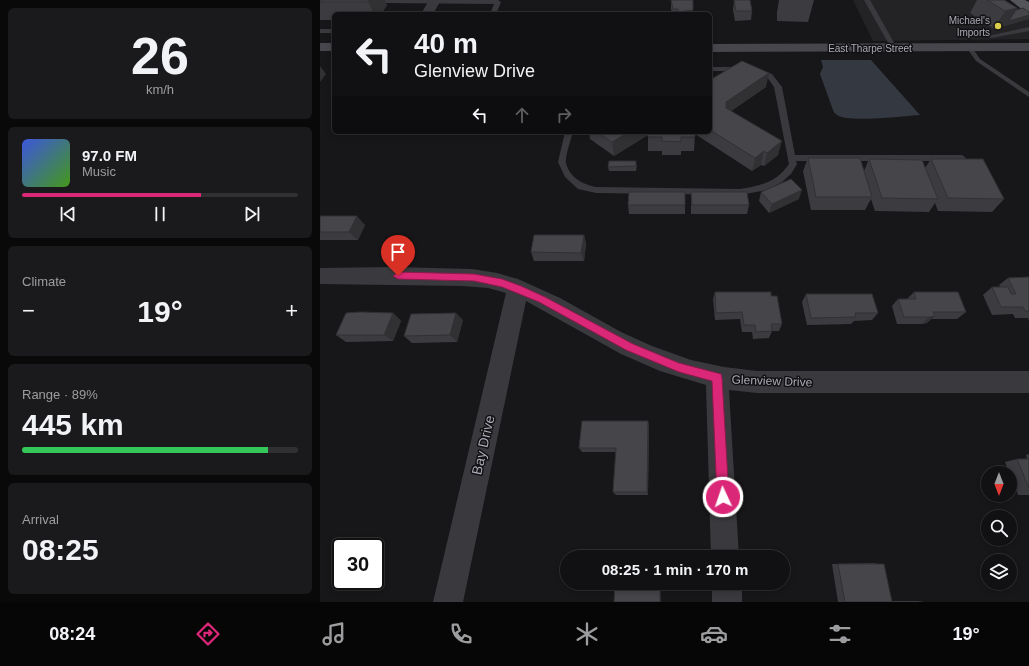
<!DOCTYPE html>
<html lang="en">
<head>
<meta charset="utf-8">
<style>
  :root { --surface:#111012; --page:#1a191b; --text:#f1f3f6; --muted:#9c9d9f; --line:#303032; --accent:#db2777 }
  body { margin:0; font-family:Arial,sans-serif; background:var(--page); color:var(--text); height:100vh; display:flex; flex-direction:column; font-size:15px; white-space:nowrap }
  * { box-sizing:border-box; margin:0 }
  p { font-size:13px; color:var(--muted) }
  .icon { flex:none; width:22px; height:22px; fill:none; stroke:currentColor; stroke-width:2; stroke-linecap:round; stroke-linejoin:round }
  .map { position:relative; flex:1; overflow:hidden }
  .panel { display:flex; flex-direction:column; gap:8px; padding:8px; background:#09090a; width:320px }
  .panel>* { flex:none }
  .top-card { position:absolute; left:12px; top:12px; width:380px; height:122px; border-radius:6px; box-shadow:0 2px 6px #0003,0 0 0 1px var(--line); background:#111012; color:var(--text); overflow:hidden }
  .needle { width:26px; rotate:180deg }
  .controls { position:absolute; left:661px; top:466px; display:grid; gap:8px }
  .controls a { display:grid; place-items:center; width:36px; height:36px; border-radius:50%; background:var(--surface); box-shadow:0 2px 6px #0003,0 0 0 1px var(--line); font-size:20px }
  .speed { position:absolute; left:12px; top:538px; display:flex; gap:8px; font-size:20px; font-weight:700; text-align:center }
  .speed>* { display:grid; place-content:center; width:52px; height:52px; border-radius:50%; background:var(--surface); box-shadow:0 2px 6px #0003,0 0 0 1px var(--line); line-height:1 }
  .speed .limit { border:2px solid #111; border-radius:6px; background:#fff; color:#111 }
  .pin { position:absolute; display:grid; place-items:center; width:34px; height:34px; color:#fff; margin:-41px -17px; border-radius:50% 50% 50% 0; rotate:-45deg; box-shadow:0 0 4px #0007 }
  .pin .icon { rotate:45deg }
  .me { position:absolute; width:44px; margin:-22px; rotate:357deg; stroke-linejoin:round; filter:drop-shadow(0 0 3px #0008) }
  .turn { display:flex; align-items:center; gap:14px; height:84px; padding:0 16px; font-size:18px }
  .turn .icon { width:52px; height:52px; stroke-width:2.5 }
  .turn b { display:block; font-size:28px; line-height:34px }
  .lanes { display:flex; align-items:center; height:38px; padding:0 16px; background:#0003; justify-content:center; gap:20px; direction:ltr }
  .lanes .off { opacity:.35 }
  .big { font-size:30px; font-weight:700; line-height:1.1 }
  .panel .tile { flex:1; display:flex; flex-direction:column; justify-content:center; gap:6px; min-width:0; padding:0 14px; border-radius:6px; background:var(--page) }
  .panel .dial { align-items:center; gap:0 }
  .dial b { font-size:52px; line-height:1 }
  .song { display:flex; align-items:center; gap:12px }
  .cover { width:48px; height:48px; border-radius:6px; background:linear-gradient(135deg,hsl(230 70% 55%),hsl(100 70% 35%)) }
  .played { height:4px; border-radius:2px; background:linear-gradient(90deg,var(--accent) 65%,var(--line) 65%) }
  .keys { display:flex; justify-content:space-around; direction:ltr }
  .heat { display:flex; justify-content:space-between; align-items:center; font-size:22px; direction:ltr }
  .charge { height:6px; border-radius:3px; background:linear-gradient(90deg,#34c759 89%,var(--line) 0) }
  .trip { position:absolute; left:240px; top:550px; width:230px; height:40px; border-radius:20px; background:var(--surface); box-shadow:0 2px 6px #0003,0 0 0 1px var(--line); font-weight:700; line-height:40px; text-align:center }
  .tabs { display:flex; height:64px; justify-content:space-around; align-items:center; background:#070607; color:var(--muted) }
  .tabs .icon { width:28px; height:28px }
  .tabs .active { color:var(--accent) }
  .tabs b { font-size:18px; color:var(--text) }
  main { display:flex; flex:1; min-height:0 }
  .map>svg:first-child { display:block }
  .built { fill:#232225 }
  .water { fill:#333841 }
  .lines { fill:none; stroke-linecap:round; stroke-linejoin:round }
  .service { fill:#3a3a3e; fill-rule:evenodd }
  .minor { fill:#3a3a3e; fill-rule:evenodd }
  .secondary { fill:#46464c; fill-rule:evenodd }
  .primary { fill:#54545b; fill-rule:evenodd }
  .wall { fill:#3c3c40 }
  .shaded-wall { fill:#313134 }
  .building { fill:#46464a; stroke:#313134 }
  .route { fill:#db2777; stroke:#8e194d }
  .poi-dot { fill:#dbcd4b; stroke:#121113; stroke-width:1.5 }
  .labels { text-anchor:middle; stroke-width:3; stroke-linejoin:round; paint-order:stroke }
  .far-poi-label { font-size:10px; fill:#aaabb6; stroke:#121113; text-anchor:end }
  .far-street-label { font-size:10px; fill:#aaabb6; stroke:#121113 }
  .street-label { font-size:12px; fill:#aaabb6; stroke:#121113 }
  .near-street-label { font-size:14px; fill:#aaabb6; stroke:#121113 }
</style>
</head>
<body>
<main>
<section class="panel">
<div class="tile dial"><b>26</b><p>km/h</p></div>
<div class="tile">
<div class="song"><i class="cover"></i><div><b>97.0 FM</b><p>Music</p></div></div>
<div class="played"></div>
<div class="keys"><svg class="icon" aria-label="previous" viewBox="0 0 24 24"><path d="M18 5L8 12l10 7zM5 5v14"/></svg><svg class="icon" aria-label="pause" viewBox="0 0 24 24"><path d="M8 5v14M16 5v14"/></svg><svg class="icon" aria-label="next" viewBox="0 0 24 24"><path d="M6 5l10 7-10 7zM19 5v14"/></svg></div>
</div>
<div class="tile"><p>Climate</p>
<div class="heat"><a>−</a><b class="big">19°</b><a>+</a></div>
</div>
<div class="tile"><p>Range · 89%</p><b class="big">445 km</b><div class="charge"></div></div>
<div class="tile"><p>Arrival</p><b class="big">08:25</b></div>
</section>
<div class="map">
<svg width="709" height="602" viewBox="0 0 709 602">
  <rect width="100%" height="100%" fill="#171618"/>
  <path class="built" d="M533 0H685L709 14V39L553 41Z"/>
  <path class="water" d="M501 60H551L600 115C584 116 528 123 517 115 515 114 514 112 513 110L500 74 503 67Z"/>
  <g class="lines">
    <g class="service">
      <path d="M63 0H178L181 2 176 14H170L174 4 65 3 63 2Z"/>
      <path d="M544 0H550L577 48 576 49 571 48Z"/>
      <path d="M709 27V31L671 38 668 36Z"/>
      <rect x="0" y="29" width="14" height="4"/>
      <path d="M647 46H651L660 59 709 92V97L656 61 646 47Z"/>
      <path d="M390 67H420L423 69 420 71H390Z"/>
      <path d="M436 68 452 74 462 87 475 155H642L646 158 642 161H476L477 164 471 174 462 182 447 190 420 195 276 193 258 189 245 177 238 162 245 132H253C251 139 245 156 246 163 250 178 262 184 276 187L420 189C440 186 457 182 469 164L454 87 447 77 434 71V69Z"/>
    </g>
    <g class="minor">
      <path d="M109 0H121L113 14H101Z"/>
      <path d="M74 267 152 269 177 273 198 279 240 298 301 332 332 346 371 360 404 367 437 371H709V393H437L409 390 419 557H391L386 385 340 371 301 354 206 301 143 602H113L186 293 168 288 143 286 0 284V268Z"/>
      <rect x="392" y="583" width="30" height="19"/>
    </g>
    <g class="secondary">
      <rect x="0" y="43" width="14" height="8"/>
      <path d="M709 43V51L390 52V44Z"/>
    </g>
    <path class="primary" d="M690 0H705L709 2V12L704 11Z"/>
  </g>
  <g class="wall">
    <path d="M0 0H64L67 5 61 14H14V20H0Z"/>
    <path d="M351 0 373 14H352L351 9Z"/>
    <path d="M414 0 432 11 431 20 415 21 413 10Z"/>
    <path d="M459 0H494L488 22 457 21V12Z"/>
    <path d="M657 0H684L696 10 709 19 674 29 650 13Z"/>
    <path d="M14 70V80L11 75Z"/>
    <path d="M390 80 446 87 411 111 458 155 444 166 441 165 432 171 375 134 374 151H361V155H342V151H328V135L294 156 270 139 269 132H390Z"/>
    <path d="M488 158 544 171 549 159 605 168 611 159 684 199 672 212 618 211 615 203 609 212 555 211 551 199 545 210H491L483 171Z"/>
    <path d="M317 165 316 171H289L288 167Z"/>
    <path d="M371 192 429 205 427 214H371Z"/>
    <path d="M441 192 479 199 449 213 439 201Z"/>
    <path d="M308 205H365V214H309Z"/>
    <path d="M0 216 45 225 38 240H0Z"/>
    <path d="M264 235 266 244 264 261H214L211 252Z"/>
    <path d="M709 277V321L708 318H695L693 314 672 315 663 295 672 287H680L679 285 688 278Z"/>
    <path d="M395 292 451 296 462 324 459 331H452L449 338 433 339 432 332H422L420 319 395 320 393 299Z"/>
    <path d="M594 292 646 312 637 319H611L607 323 602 324H577L572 306 578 299H587Z"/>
    <path d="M486 294 558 313 552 320 534 321 531 324 487 325 482 302Z"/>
    <path d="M73 313 81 321 73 341 26 342 16 335Z"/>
    <path d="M143 320 137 342 92 343 84 336Z"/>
    <path d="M329 425 328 495H296L293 492 296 452H262L259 448Z"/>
    <path d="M709 454V495H698L690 474V473H689L685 462 697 459H707L706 455Z"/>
    <path d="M556 563 572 601H597L605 602H518L512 564Z"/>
  </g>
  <g class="shaded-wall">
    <path d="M49 0H64L67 5 61 14H54L48 2Z"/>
    <path d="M697 8 689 21 709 15V19L674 29 685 11Z"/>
    <path d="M373 10V14H358V12Z"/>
    <path d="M0 66 6 74 0 82Z"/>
    <path d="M449 73 446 87 404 116 406 102Z"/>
    <path d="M309 132H329V134L294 156 292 142Z"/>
    <path d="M462 141 458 155 444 166 447 153Z"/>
    <path d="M444 151 441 165 432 171 435 158Z"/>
    <path d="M482 190 479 199 449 213 452 204Z"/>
    <path d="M37 216 45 225 38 240 29 232Z"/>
    <path d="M264 235 266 244 264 261 261 253Z"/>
    <path d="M73 313 81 321 73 341 64 335Z"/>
    <path d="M136 313 143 320 137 342 130 335Z"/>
    <path d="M615 316 607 323 602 324 609 317Z"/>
    <path d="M328 421 329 425 328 495 327 492Z"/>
    <path d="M340 583 341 602H340Z"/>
  </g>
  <g class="building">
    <path d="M0 0H49L48 2H0Z"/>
    <path d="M351 0H373V10L358 12V9H353Z"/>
    <path d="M414 0H430L432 11H416Z"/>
    <path d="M667 0H684L697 8 685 11Z"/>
    <path d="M703 8 709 12V15L689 21 696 10Z"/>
    <path d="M422 61 449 73 406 102V108L462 141 447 153 444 151 435 158 390 130V80Z"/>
    <path d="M14 70V75H11Z"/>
    <path d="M277 132H309L292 142Z"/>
    <path d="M328 132H375V137H361V142L342 141V137H328Z"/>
    <path d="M488 158H540L552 197H496Z"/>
    <path d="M549 159 602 160 618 199 562 198Z"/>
    <path d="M611 159H663L684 199 628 198Z"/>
    <path d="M289 161H316V166L288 167Z"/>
    <path d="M471 179 482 190 452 204 441 192Z"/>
    <path d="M309 192H365V205H308Z"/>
    <path d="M371 192H427L429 205H372Z"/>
    <path d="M0 216H37L29 232H0Z"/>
    <path d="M214 235H264L261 253 211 252Z"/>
    <path d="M709 277V311H705L703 307H681L672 287H688L691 294H696L688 278Z"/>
    <path d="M395 292H451V296H457L462 324H451L452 331 436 332 435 325H424L422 312 396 313Z"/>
    <path d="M594 292H638L646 312H613L615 316 609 317H584L578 299H596Z"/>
    <path d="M486 294H552L558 313H535L536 317 491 318Z"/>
    <path d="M40 312 73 313 64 335H16L26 313Z"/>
    <path d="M136 313 130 335 84 336 91 314Z"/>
    <path d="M262 421H328L327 492H293L296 448H259Z"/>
    <path d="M697 459H709V488Z"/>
    <path d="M330 550V557H295L296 551Z"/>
    <path d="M518 564H564L572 602H525Z"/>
    <path d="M295 583H340V602H294Z"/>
  </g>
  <path class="route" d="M78 272 154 274 182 279 201 286 225 297 313 344 359 363 401 374 402 378 409 497 407 501 403 503 399 501 397 497 392 381 359 372 306 350 219 302 182 287 154 281 78 279 73 276Z"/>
  <circle class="poi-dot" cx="678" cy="26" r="4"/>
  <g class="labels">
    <g class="far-poi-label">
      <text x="670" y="24">Michael's<tspan x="670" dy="12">Imports</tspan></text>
    </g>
    <g class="far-street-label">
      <text x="550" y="52">East Tharpe Street</text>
    </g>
    <g class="street-label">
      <text transform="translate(452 381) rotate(2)" y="4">Glenview Drive</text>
    </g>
    <g class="near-street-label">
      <text transform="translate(163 445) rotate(-77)" y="5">Bay Drive</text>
    </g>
  </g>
</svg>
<div class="controls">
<a><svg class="needle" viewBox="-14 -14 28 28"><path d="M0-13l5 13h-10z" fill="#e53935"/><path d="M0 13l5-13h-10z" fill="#9c9d9f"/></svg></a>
<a><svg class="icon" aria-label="search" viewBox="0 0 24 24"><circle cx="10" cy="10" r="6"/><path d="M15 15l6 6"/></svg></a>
<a><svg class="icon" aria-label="layers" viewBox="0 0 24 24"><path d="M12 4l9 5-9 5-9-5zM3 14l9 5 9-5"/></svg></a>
</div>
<div class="speed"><div class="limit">30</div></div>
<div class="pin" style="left:78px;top:276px;background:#d93025"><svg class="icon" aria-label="arrive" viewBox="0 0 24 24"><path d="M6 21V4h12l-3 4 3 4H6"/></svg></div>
<svg class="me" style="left:403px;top:497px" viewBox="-20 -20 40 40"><circle r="17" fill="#db2777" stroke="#fff" stroke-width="3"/><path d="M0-11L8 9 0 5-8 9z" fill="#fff"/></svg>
<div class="trip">08:25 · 1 min · 170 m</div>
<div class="top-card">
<div class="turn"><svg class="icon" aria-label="left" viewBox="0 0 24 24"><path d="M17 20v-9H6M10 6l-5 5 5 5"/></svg><div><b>40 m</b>Glenview Drive</div></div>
<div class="lanes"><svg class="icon" aria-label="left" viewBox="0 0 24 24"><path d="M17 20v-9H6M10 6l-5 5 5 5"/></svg><svg class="icon off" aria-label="ahead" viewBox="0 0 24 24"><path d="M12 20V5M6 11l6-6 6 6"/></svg><svg class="icon off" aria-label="right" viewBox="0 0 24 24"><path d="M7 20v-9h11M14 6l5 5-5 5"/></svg></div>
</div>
</div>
</main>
<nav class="tabs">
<b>08:24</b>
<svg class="icon active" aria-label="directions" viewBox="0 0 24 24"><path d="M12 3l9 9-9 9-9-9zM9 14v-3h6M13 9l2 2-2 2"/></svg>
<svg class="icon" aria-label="music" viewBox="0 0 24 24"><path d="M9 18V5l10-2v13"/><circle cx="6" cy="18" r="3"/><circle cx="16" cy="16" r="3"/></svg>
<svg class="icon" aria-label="phone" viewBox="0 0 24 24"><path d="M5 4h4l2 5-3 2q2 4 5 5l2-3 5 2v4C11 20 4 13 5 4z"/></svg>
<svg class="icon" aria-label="climate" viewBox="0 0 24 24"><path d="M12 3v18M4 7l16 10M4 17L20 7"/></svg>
<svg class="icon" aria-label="car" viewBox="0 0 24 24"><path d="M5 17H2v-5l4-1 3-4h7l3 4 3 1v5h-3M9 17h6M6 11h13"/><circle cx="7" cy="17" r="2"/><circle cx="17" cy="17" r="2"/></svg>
<svg class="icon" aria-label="filters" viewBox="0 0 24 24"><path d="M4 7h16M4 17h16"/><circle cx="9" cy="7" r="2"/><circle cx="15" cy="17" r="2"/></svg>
<b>19°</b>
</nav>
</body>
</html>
